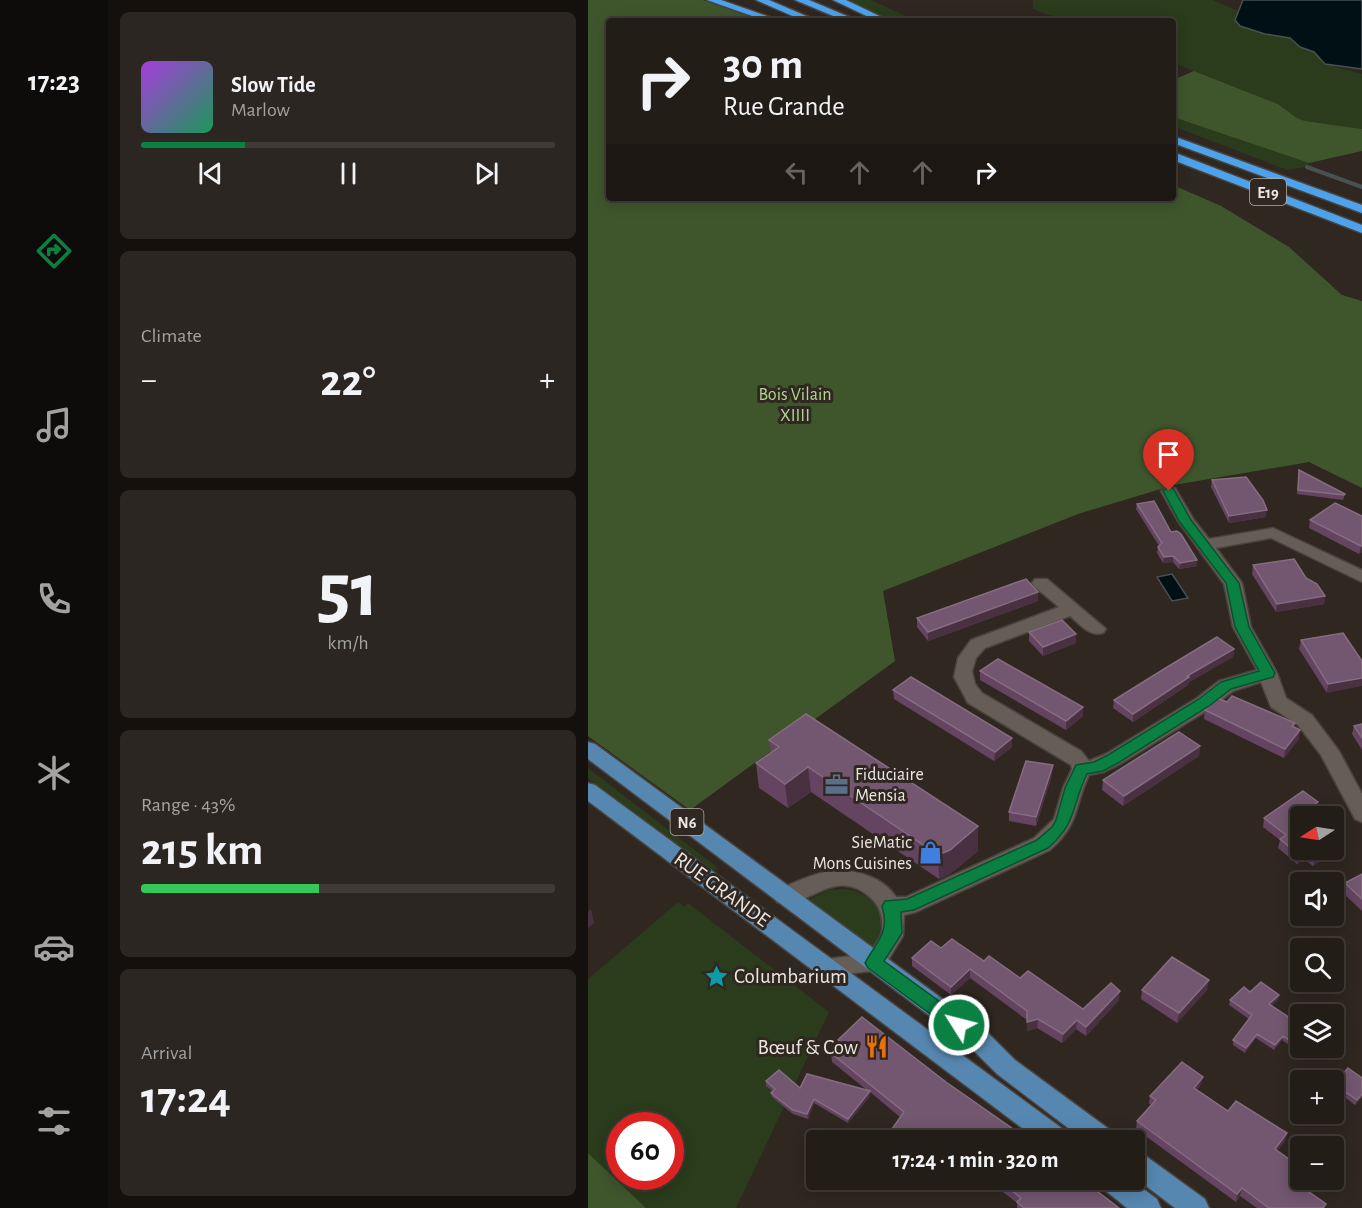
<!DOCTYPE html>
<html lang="en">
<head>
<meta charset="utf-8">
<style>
  :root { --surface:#231d18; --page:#2b2621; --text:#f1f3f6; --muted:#a3a2a2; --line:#403b37; --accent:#0b8043 }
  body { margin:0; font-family:"Alegreya Sans",sans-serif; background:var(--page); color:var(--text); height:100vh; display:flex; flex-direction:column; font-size:22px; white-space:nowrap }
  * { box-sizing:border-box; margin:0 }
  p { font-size:20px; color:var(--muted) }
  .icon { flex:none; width:33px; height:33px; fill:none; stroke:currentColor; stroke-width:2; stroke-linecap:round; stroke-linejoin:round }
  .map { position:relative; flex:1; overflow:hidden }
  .panel { display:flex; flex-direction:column; gap:12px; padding:12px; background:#13100d; width:480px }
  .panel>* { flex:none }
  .top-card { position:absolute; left:18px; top:18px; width:570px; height:183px; border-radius:6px; box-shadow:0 3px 15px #0003,0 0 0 2px var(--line); background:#231d18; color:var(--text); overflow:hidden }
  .needle { width:39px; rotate:258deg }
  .fabs { position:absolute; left:702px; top:806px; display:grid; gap:12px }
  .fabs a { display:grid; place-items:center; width:54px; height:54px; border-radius:6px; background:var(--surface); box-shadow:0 3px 15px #0003,0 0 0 2px var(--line); font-size:30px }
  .speed { position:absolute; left:18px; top:1112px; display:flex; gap:12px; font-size:30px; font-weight:700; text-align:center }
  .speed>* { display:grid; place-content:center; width:78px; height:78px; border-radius:50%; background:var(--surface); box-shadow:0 3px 15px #0003,0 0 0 2px var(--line); line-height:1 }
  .speed .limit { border:9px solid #d22; background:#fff; color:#111 }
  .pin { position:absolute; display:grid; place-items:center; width:51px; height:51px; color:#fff; margin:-62px -26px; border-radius:50% 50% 50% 0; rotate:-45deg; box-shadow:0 0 6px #0007 }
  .pin .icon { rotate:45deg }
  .me { position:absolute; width:66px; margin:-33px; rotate:306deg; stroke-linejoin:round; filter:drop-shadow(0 0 4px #0008) }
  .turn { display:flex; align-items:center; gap:21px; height:126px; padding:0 18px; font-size:27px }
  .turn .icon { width:78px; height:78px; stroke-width:2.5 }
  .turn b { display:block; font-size:42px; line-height:51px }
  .lanes { display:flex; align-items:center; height:57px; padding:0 18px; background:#0003; justify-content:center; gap:30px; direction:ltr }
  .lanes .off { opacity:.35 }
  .big { font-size:45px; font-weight:700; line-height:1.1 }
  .panel .card { flex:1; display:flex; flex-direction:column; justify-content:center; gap:9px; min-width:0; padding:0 21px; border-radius:9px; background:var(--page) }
  .panel .dial { align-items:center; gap:0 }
  .dial b { font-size:78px; line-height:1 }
  .song { display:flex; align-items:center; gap:18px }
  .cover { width:72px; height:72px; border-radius:9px; background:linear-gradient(135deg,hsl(280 70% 55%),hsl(150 70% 35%)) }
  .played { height:6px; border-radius:3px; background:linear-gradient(90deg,var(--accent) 25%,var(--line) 25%) }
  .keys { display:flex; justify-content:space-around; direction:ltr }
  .heat { display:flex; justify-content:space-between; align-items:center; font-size:33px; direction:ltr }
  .charge { height:9px; border-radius:4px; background:linear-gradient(90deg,#34c759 43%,var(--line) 0) }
  .trip { position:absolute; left:218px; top:1130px; width:339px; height:60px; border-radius:6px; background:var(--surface); box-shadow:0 3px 15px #0003,0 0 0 2px var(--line); font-weight:700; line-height:60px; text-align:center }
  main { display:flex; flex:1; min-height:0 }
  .tab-bar { display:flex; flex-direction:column; width:108px; justify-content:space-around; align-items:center; background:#0e0c0a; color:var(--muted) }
  .tab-bar .icon { width:42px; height:42px }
  .tab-bar .current { color:var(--accent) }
  .tab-bar b { font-size:27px; color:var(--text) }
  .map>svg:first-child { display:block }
  .green { fill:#2a3c1b; fill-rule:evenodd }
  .forest { fill:#3f562d }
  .water { fill:#011015; stroke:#475052; stroke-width:1.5 }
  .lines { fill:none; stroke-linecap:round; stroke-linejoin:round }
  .stream { stroke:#475052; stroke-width:4 }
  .minor-casing { stroke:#4a433d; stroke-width:3 }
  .major-casing { stroke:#4a433d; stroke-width:3 }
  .highway-casing { stroke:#4a433d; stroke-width:3 }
  .minor { fill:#665d56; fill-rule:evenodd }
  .major { fill:#5687b0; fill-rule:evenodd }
  .highway { fill:#4ca3ec; fill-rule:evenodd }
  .wall { fill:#654462 }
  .shaded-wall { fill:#493142 }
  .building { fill:#73566f; stroke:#866c81; stroke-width:1.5 }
  .route { fill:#0b8043; stroke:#07532c; stroke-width:1.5 }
  .labels { text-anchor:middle; stroke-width:6; stroke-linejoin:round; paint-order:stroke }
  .shield { fill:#2f2720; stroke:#b3ada8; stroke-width:1.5 }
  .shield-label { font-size:16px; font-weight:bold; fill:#ebe6e2 }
  .park-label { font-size:18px; fill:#afd693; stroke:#2f2720 }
  .poi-label { font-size:18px; fill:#ebe6e2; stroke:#2f2720; text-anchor:start }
  .near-street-label { font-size:21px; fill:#ebe6e2; stroke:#2f2720 }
  .near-poi-label { font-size:21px; fill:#ebe6e2; stroke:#2f2720; text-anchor:start }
</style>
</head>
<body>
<main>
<nav class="tab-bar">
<b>17:23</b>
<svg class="icon current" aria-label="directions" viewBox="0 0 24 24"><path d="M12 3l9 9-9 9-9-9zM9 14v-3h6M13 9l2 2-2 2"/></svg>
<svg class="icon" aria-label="music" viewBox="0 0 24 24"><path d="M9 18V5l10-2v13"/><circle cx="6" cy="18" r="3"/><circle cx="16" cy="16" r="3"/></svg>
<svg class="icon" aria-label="phone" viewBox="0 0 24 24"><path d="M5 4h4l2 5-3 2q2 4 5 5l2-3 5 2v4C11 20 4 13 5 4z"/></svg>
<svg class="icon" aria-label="climate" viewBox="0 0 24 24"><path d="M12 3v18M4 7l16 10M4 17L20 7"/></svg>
<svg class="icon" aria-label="car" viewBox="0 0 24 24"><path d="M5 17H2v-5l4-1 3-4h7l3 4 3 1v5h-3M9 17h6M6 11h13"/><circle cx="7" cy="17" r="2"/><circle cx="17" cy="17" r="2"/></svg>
<svg class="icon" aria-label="filters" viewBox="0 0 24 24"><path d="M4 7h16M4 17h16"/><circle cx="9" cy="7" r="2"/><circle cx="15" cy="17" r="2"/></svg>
</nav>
<section class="panel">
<div class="card">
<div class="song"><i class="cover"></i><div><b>Slow Tide</b><p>Marlow</p></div></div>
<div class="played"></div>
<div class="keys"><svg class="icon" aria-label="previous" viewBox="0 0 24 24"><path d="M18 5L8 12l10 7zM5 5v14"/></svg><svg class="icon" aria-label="pause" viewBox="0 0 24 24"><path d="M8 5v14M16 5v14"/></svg><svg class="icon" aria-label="next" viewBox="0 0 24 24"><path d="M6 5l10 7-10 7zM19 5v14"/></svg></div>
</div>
<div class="card"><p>Climate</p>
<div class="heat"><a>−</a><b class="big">22°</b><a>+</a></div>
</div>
<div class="card dial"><b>51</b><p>km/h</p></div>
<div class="card"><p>Range · 43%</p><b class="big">215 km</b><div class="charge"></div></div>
<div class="card"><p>Arrival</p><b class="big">17:24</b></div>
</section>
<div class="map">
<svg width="774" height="1208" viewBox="0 0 774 1208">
  <rect width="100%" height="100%" fill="#2f2720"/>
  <g class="green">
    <path d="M259 0H283L329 21H305Z"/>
    <path d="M445 0H625L650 11 648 20 677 34 702 38 712 47 726 52 737 64 774 74V129L717 121 709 118 690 104 585 63V21H478L445 9Z"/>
    <path d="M585 117 721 163 719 167 699 170 585 126Z"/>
    <path d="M0 768 130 868 126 871 0 778Z"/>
    <path d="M259 889C291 896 303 918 285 947L218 901 241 890Z"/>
    <path d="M90 902 96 907 100 903 241 1012 148 1208H58L0 1153V979ZM32 1125H82V1176H32Z"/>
  </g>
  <g class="forest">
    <path d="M0 0H115L177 21H21V198H585V185L633 206 701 247 754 295 774 301V488L721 462 586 485 490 514 295 591 307 661 102 810 0 736Z"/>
    <path d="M606 71 690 104 709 118 717 121 774 129V151L721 163 585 117V80Z"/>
    <path d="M0 1153 58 1208H0Z"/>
  </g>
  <g class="water">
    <path d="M655 0H774V69L737 64 726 52 712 47 702 38 677 34 652 26 647 20Z"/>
    <path d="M584 574 600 598 584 601 569 577Z"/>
  </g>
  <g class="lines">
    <path class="stream" d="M719 167 774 187"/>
    <defs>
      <path id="minor" d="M581 486 587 488 606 520 621 539 685 528 774 570V582L683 538 628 548 654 583 663 627 689 673 698 698 724 715 751 751 774 794V822L767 819 733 755 710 725 683 707 673 682 645 691 623 708 532 764 516 772 501 775C485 809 493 822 462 850L328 912 316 915 315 936 294 970 238 976 230 974 226 967 230 960 280 954C285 947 293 940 294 930 295 919 293 909 285 900 247 862 219 912 189 902L186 896 189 890C223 876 245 862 283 877 293 881 302 888 308 897H318L446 838 466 819 475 788 484 769 483 765 380 703 366 677 370 658 383 640 471 607 447 587 444 583 447 579H459L518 629 515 633C501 637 492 624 482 616L397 648 388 658 384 671 387 684 394 693 493 751 501 761 518 754 609 698 631 681 669 670 645 627 636 584 590 521 573 491Z"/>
      <g id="major">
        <path d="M0 742 7 744 397 1030 427 1060 525 1132 529 1140H496L409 1074 379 1044 0 759Z"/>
        <path d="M0 783 7 785 479 1132 483 1140H450L0 801Z"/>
        <path d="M546 1150 555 1154 617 1199 621 1208H587L546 1177Z"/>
        <path d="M509 1179H542L569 1199 573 1208H539L513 1187Z"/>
      </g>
      <g id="highway">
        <path d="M119 0H133L193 21H178Z"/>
        <path d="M168 0H181L230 21H216Z"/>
        <path d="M207 0H221L271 21H257Z"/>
        <path d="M245 0H258L302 21H289Z"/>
        <path d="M585 136 774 205V213L585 143Z"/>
        <path d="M585 152 774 225V233L585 160Z"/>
      </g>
    </defs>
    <use href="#minor" class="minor-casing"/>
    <use href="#major" class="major-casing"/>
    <use href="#highway" class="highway-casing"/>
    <use href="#minor" class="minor"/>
    <use href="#major" class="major"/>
    <use href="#highway" class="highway"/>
  </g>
  <g class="wall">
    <path d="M711 470 757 494 755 500 709 494Z"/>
    <path d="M624 480 678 517 641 523 623 487Z"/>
    <path d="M549 504 583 532 609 566 591 569 585 562 575 563 569 553 570 547 571 546 548 509Z"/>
    <path d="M774 516V552L771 554 721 528 722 520Z"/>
    <path d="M665 565 718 578 737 596 736 604 688 612 664 574Z"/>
    <path d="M450 601 340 641 329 627V618Z"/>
    <path d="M441 632 488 634V643L455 656 441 641Z"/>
    <path d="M755 633 739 693 711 649 713 640Z"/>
    <path d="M646 649 645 657 601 682 600 685 545 722 525 708 526 700Z"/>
    <path d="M392 671 495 716 478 730 392 680Z"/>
    <path d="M305 690 424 738V747L406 761 306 699Z"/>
    <path d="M639 702 707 723 706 727 711 739 696 758 616 719 617 710Z"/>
    <path d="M774 724V750L764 734 766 726Z"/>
    <path d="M181 740 390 826V851L362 874 351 879 223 792 200 808 171 788 168 763 183 753Z"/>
    <path d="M612 746 611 756 535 806 514 790 515 780Z"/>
    <path d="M464 775 448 826 421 821V812Z"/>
    <path d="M729 811 712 816 749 841 747 850 725 866 716 859 709 864 690 848 692 840 675 827 676 818Z"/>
    <path d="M774 874V911L755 893 757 883Z"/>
    <path d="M353 948 396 961 495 1009 531 1000 498 1036 488 1029 474 1043 449 1028 439 1031V1020L382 978 363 995 324 966V958Z"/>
    <path d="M554 990H619L589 1023 553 999Z"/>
    <path d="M662 992 690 1000 683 1006 708 1022 707 1026 712 1045 708 1050 694 1040 686 1050 668 1038 657 1053 645 1045V1040L661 1019 641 1005 642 1000Z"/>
    <path d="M250 1040 358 1082 441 1140H299V1136L312 1117 282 1092V1096L260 1123 226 1103 220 1119 205 1114 184 1097 183 1093 185 1091 178 1086V1081L212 1088 280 1091 244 1062 243 1053 251 1046Z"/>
    <path d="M615 1077 613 1084 609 1090 640 1111 697 1141 689 1151 712 1179H726L724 1185 719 1191 737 1208H669L652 1196 648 1202 548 1129 549 1121 563 1105 561 1104 562 1096Z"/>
    <path d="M774 1078V1097L767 1105 746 1089V1084Z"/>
    <path d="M326 1179H336L333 1183Z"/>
    <path d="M379 1179H493L531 1208H429V1203L406 1185 404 1188 401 1184 396 1190Z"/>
  </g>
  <g class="shaded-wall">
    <path d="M679 510 678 517 641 523V516Z"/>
    <path d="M774 545V552L771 554 773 546Z"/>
    <path d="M585 556V562L575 563 576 557Z"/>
    <path d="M609 560V566L591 569 592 563Z"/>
    <path d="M450 592V601L340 641V632Z"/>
    <path d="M737 596 736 604 688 612 689 604Z"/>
    <path d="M488 634V643L455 656V647Z"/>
    <path d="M646 649 645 657 601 682 600 685 545 722V714L599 676Z"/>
    <path d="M774 678V686L739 693 740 684Z"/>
    <path d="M495 707V716L478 730V721Z"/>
    <path d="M712 730 711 739 696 758 697 749Z"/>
    <path d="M424 738V747L406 761 407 752Z"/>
    <path d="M612 746 611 756 535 806 536 796Z"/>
    <path d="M465 765 464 775 448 826V817Z"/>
    <path d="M220 767 223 792 200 808 197 784Z"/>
    <path d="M730 802 729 811 722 816H713V814Z"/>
    <path d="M390 826V851L362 874 351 879 350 855Z"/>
    <path d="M749 841 747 850 725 866 727 857 738 849H746V844Z"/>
    <path d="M718 850 716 859 709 864 711 855Z"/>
    <path d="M3 909 6 923 0 928V912Z"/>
    <path d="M382 969V978L363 995V987Z"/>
    <path d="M621 980 619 990 589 1023 591 1013Z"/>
    <path d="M532 991 531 1000 498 1036V1027Z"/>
    <path d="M691 995 690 1000 680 1009 681 1004Z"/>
    <path d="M450 1019 449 1028 439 1031V1022Z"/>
    <path d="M489 1020 488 1029 474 1043 475 1034Z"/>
    <path d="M669 1034 668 1038 657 1053 658 1048Z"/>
    <path d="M695 1036 694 1040 686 1050 687 1045Z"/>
    <path d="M615 1077 613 1084 605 1096 606 1088Z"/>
    <path d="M282 1091V1096L260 1123V1119Z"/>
    <path d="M774 1094V1097L767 1105 769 1100Z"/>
    <path d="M226 1099V1103L220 1119 219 1114Z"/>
    <path d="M699 1133 697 1141 685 1157 687 1149Z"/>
    <path d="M399 1179H401V1184L396 1190V1182Z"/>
    <path d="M405 1179H407L406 1185 404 1188Z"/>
    <path d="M725 1179H726L724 1185 715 1197 717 1189Z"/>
    <path d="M654 1188 652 1196 648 1202 649 1194Z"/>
  </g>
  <g class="building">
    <path d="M711 470 757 494 756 495 710 490Z"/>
    <path d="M658 477 675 500 679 510 641 516 624 480Z"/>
    <path d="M566 501 583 532 589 531 593 534 609 560 592 563 585 556 576 557 570 547 574 543 549 504Z"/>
    <path d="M747 503 774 516V545L773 546 722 520Z"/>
    <path d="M706 559 718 578 729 584 737 596 689 604 665 565Z"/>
    <path d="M438 579 450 592 340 632 329 618Z"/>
    <path d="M474 620 488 634 455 647 441 632Z"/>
    <path d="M755 633 774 661V678L740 684 713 640Z"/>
    <path d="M629 637 646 649 599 676 601 677 545 714 526 700 576 669Z"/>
    <path d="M410 659 495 707 478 721 392 671Z"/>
    <path d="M323 677 424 738 407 752 305 690Z"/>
    <path d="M644 696 707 723 704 726 712 730 697 749 617 710 629 698 639 702Z"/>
    <path d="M218 714 390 826 362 850 350 855 220 767 197 784 168 763 191 747 181 740Z"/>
    <path d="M774 724V738L766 726Z"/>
    <path d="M591 732 612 746 536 796 515 780Z"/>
    <path d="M438 761 465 765 448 817 421 812Z"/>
    <path d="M715 791 730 802 713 814 715 816H712V849H738L727 857 718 850 711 855 692 839 698 835 676 818Z"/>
    <path d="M774 874V899L757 883Z"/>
    <path d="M364 939 396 961 401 956 432 978 440 971 495 1009 523 983 532 991 498 1027 489 1020 475 1034 450 1019 439 1022V1011L382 969 363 987 324 958 343 941 353 948Z"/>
    <path d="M584 957 621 980 591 1013 554 990Z"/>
    <path d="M673 982 691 995 681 1004 708 1022 705 1024 712 1029V1041L709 1045 695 1036 687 1045 669 1034 658 1048 645 1040 664 1015 642 1000 656 987 662 992Z"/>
    <path d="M274 1017 358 1082 441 1140H306L299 1136 316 1112 243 1053 254 1043 250 1040Z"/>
    <path d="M594 1062 615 1077 606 1088 640 1111 648 1101 699 1133 687 1149 712 1167V1179H725L717 1189 738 1204 735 1208H681L654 1188 649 1194 549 1121 568 1100 562 1096Z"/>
    <path d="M760 1068 774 1078V1094L769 1100 746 1084Z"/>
    <path d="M191 1070 212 1088 219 1074 282 1091 260 1119 226 1099 219 1114 205 1110 183 1093 187 1089 178 1081Z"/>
    <path d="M409 1179H493L531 1208H436L429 1202 433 1198Z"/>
  </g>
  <path class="route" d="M581 487 585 488 603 520 651 583 661 627 687 673 685 677 643 689 621 706 530 763 515 771 499 774C483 806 490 822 460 848L326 910 313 912 314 933 296 961 377 1020 380 1025 377 1030 371 1033 364 1030 280 968 277 963C289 941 302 933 294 906L297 901 319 899 449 840 464 827 468 820 477 788 488 765 506 762 520 755 611 699 633 682 671 671 647 627 638 583 591 521 575 491Z"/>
  <defs>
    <symbol id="office-bare" viewBox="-9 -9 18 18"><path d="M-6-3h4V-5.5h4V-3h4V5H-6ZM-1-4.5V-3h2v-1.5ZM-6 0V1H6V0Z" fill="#5c6f8a" stroke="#2f2720" stroke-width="2.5" paint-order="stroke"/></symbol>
    <symbol id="shop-bare" viewBox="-9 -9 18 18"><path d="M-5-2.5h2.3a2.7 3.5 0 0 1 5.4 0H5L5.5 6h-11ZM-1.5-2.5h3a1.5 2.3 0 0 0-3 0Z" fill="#3f7fe0" stroke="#2f2720" stroke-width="2.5" paint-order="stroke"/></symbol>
    <symbol id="sight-bare" viewBox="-9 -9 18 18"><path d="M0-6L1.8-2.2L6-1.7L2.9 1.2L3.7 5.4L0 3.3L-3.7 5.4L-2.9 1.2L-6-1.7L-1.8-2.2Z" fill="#0f9aa8" stroke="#2f2720" stroke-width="2.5" paint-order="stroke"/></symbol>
    <symbol id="restaurant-bare" viewBox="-9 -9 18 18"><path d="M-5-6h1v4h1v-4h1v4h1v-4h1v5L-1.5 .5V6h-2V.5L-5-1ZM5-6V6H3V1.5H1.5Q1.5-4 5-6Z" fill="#e8710a" stroke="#2f2720" stroke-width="2.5" paint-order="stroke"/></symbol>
  </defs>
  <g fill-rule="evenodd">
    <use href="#office-bare" x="232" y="768" width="33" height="33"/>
    <use href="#shop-bare" x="326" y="836" width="33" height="33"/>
    <use href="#sight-bare" x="112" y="960" width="33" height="33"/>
    <use href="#restaurant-bare" x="272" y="1030" width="33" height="33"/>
  </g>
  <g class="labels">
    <g class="shield">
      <rect x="662" y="179" width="36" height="26" rx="4.5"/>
      <rect x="82.5" y="809" width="33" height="26" rx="4.5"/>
    </g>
    <g class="shield-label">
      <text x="680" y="198">E19</text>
      <text x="99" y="828">N6</text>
    </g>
    <g class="park-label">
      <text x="207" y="400">Bois Vilain<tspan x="207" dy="21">XIIII</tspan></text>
    </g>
    <g class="poi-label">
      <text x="267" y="780">Fiduciaire<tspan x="267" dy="21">Mensia</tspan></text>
      <text x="324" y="848" text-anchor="end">SieMatic<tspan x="324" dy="21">Mons Cuisines</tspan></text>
    </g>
    <g class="near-street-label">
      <text transform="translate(134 889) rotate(36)" y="7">RUE GRANDE</text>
    </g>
    <g class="near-poi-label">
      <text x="146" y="983">Columbarium</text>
      <text x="270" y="1054" text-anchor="end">Bœuf &amp; Cow</text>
    </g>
  </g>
</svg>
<div class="fabs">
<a><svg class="needle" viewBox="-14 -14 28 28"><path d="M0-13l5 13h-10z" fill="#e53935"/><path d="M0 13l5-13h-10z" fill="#a3a2a2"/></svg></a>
<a><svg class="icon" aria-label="sound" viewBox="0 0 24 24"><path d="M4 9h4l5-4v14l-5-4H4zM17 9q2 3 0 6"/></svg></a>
<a><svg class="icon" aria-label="search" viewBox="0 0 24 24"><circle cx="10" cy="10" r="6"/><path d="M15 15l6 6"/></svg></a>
<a><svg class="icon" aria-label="layers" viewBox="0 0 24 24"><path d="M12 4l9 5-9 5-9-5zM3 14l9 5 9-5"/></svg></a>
<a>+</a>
<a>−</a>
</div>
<div class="speed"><div class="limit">60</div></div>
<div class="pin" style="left:581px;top:491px;background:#d93025"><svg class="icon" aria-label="arrive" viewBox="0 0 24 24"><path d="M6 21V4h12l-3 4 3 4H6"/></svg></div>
<svg class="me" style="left:371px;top:1025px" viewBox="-20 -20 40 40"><circle r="17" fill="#0b8043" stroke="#fff" stroke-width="3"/><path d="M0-11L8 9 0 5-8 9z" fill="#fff"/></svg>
<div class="trip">17:24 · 1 min · 320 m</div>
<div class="top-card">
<div class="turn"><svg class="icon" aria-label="right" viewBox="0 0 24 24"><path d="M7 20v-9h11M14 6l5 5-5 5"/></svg><div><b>30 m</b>Rue Grande</div></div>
<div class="lanes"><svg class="icon off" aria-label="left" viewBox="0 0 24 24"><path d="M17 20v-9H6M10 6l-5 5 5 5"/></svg><svg class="icon off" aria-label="ahead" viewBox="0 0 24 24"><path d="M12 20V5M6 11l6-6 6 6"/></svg><svg class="icon off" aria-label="ahead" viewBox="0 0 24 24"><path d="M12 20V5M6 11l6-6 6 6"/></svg><svg class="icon" aria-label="right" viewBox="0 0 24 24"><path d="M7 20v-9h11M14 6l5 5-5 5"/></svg></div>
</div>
</div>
</main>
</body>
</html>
